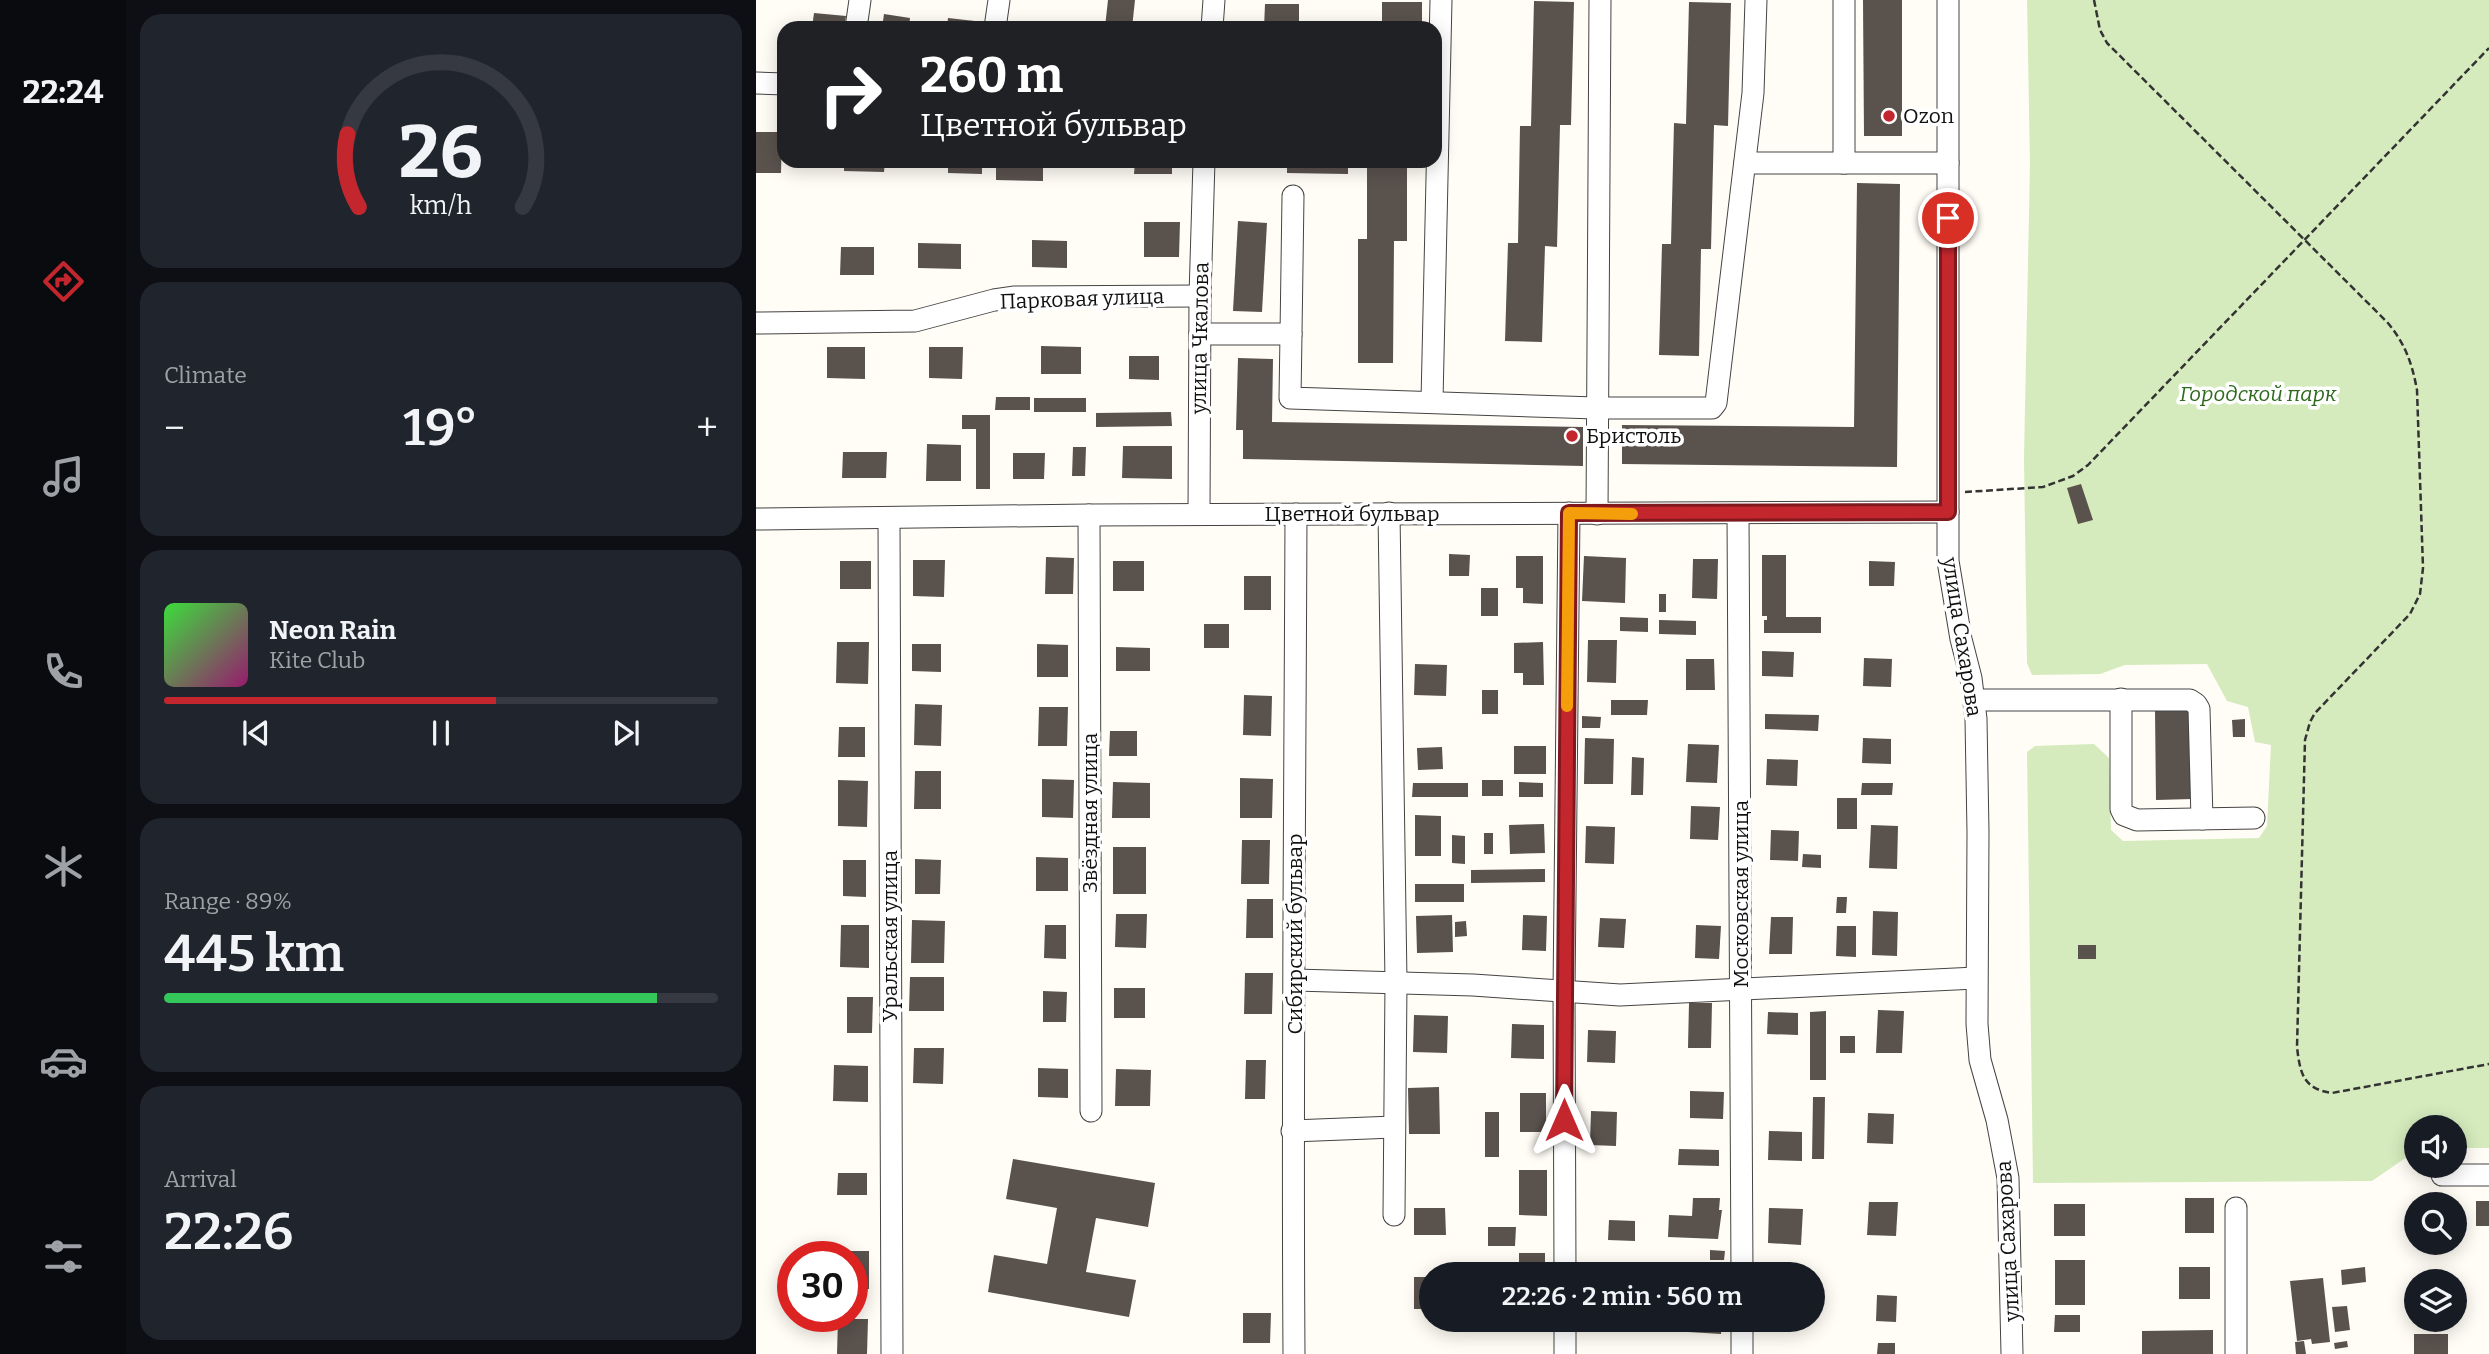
<!DOCTYPE html>
<html lang="en">
<head>
<meta charset="utf-8">
<style>
  :root { --surface:#171b24; --page:#20242c; --text:#f1f3f6; --muted:#9ea1a6; --line:#363941; --accent:#c4262e }
  body { margin:0; font-family:Bitter,serif; background:var(--page); color:var(--text); height:100vh; display:flex; flex-direction:column; font-size:26px; white-space:nowrap }
  * { box-sizing:border-box; margin:0 }
  p { font-size:23px; color:var(--muted) }
  .icon { flex:none; width:38px; height:38px; fill:none; stroke:currentColor; stroke-width:2; stroke-linecap:round; stroke-linejoin:round }
  .map { position:relative; flex:1; overflow:hidden }
  .side { display:flex; flex-direction:column; gap:14px; padding:14px; background:#0d0f14; width:630px }
  .side>* { flex:none }
  .guide { position:absolute; left:21px; top:21px; width:665px; height:147px; border-radius:21px; box-shadow:0 4px 18px #0003; background:#202124; color:#fff; overflow:hidden }
  .buttons { position:absolute; left:1648px; top:1115px; display:grid; gap:14px }
  .buttons a { display:grid; place-items:center; width:63px; height:63px; border-radius:50%; background:var(--surface); box-shadow:0 4px 18px #0003; font-size:35px }
  .speed { position:absolute; left:21px; top:1241px; display:flex; gap:14px; font-size:35px; font-weight:700; text-align:center }
  .speed>* { display:grid; place-content:center; width:91px; height:91px; border-radius:50%; background:var(--surface); box-shadow:0 4px 18px #0003; line-height:1 }
  .speed .limit { border:10px solid #d22; background:#fff; color:#111 }
  .pin { position:absolute; display:grid; place-items:center; width:60px; height:60px; color:#fff; margin:-30px; border:4px solid #fff; border-radius:50%; box-shadow:0 2px 7px #0007 }
  .me { position:absolute; width:77px; margin:-38px; rotate:0deg; stroke-linejoin:round; filter:drop-shadow(0 0 5px #0008) }
  .turn { display:flex; align-items:center; gap:24px; height:147px; padding:0 28px; font-size:32px }
  .turn .icon { width:91px; height:91px; stroke-width:2.5 }
  .turn b { display:block; font-size:49px; line-height:60px }
  .big { font-size:52px; font-weight:600; line-height:1.1 }
  .side .tile { flex:1; display:flex; flex-direction:column; justify-content:center; gap:10px; min-width:0; padding:0 24px; border-radius:21px; background:var(--page) }
  .side .dial { align-items:center; gap:0 }
  .dial svg { height:182px; overflow:visible; fill:none; stroke:var(--line); stroke-width:7; stroke-linecap:round; text-anchor:middle }
  .dial text { fill:var(--text); stroke:none }
  .song { display:flex; align-items:center; gap:21px }
  .cover { width:84px; height:84px; border-radius:10px; background:linear-gradient(135deg,hsl(120 70% 55%),hsl(320 70% 35%)) }
  .played { height:7px; border-radius:4px; background:linear-gradient(90deg,var(--accent) 60%,var(--line) 60%) }
  .keys { display:flex; justify-content:space-around; direction:ltr }
  .heat { display:flex; justify-content:space-between; align-items:center; font-size:38px; direction:ltr }
  .charge { height:10px; border-radius:5px; background:linear-gradient(90deg,#34c759 89%,var(--line) 0) }
  .trip { position:absolute; left:663px; top:1262px; width:406px; height:70px; border-radius:35px; background:var(--surface); box-shadow:0 4px 18px #0003; font-weight:600; line-height:70px; text-align:center }
  main { display:flex; flex:1; min-height:0 }
  .tabs { display:flex; flex-direction:column; width:126px; justify-content:space-around; align-items:center; background:#090b0e; color:var(--muted) }
  .tabs .icon { width:49px; height:49px }
  .tabs .active { color:var(--accent) }
  .tabs b { font-size:32px; color:var(--text) }
  .map>svg:first-child { display:block }
  .green { fill:#d5ebbd }
  .building { fill:#5a524d }
  .lines { fill:none; stroke-linecap:round; stroke-linejoin:round }
  .minor-casing { stroke:#444; stroke-width:23 }
  .path { stroke:#333; stroke-width:2.5; stroke-dasharray:7 3.5; stroke-linecap:butt }
  .minor { stroke:#fff; stroke-width:21 }
  .route-casing { stroke:#7f191e; stroke-width:18 }
  .route { stroke:#c4262e; stroke-width:12 }
  .slow { stroke:#f59e0b; stroke-width:12 }
  .poi-dot { fill:#c4262e; stroke:#fff; stroke-width:2.5 }
  .labels { text-anchor:middle; stroke-width:7; stroke-linejoin:round; paint-order:stroke }
  .poi-label { font-size:21px; fill:#111; stroke:#fff; text-anchor:start }
  .street-label { font-size:21px; fill:#111; stroke:#fff }
  .park-label { font-size:21px; font-style:italic; fill:#2f6b1f; stroke:#fff }
</style>
</head>
<body>
<main>
<nav class="tabs">
<b>22:24</b>
<svg class="icon active" aria-label="directions" viewBox="0 0 24 24"><path d="M12 3l9 9-9 9-9-9zM9 14v-3h6M13 9l2 2-2 2"/></svg>
<svg class="icon" aria-label="music" viewBox="0 0 24 24"><path d="M9 18V5l10-2v13"/><circle cx="6" cy="18" r="3"/><circle cx="16" cy="16" r="3"/></svg>
<svg class="icon" aria-label="phone" viewBox="0 0 24 24"><path d="M5 4h4l2 5-3 2q2 4 5 5l2-3 5 2v4C11 20 4 13 5 4z"/></svg>
<svg class="icon" aria-label="climate" viewBox="0 0 24 24"><path d="M12 3v18M4 7l16 10M4 17L20 7"/></svg>
<svg class="icon" aria-label="car" viewBox="0 0 24 24"><path d="M5 17H2v-5l4-1 3-4h7l3 4 3 1v5h-3M9 17h6M6 11h13"/><circle cx="7" cy="17" r="2"/><circle cx="17" cy="17" r="2"/></svg>
<svg class="icon" aria-label="filters" viewBox="0 0 24 24"><path d="M4 7h16M4 17h16"/><circle cx="9" cy="7" r="2"/><circle cx="15" cy="17" r="2"/></svg>
</nav>
<section class="side">
<div class="tile dial"><svg viewBox="0 0 100 80">
<path d="M14 69A42 42 0 1 1 86 69"/>
<path d="M14 69A42 42 0 0 1 9 37" stroke="#c4262e"/>
<text x="50" y="56" font-size="32" font-weight="700">26</text>
<text x="50" y="72" font-size="11">km/h</text>
</svg></div>
<div class="tile"><p>Climate</p>
<div class="heat"><a>−</a><b class="big">19°</b><a>+</a></div>
</div>
<div class="tile">
<div class="song"><i class="cover"></i><div><b>Neon Rain</b><p>Kite Club</p></div></div>
<div class="played"></div>
<div class="keys"><svg class="icon" aria-label="previous" viewBox="0 0 24 24"><path d="M18 5L8 12l10 7zM5 5v14"/></svg><svg class="icon" aria-label="pause" viewBox="0 0 24 24"><path d="M8 5v14M16 5v14"/></svg><svg class="icon" aria-label="next" viewBox="0 0 24 24"><path d="M6 5l10 7-10 7zM19 5v14"/></svg></div>
</div>
<div class="tile"><p>Range · 89%</p><b class="big">445 km</b><div class="charge"></div></div>
<div class="tile"><p>Arrival</p><b class="big">22:26</b></div>
</section>
<div class="map">
<svg width="1733" height="1354" viewBox="0 0 1733 1354">
  <rect width="100%" height="100%" fill="#fffdf5"/>
  <path class="green" d="M1271 0H1733V1148H1699V1127H1661V1150L1616 1181 1277 1183 1271 752 1279 746 1338 744 1353 758 1355 830 1367 841 1503 838 1511 826 1515 745 1499 742 1492 707 1471 701 1451 664 1369 665 1344 674 1276 675 1271 663 1268 458 1274 164Z"/>
  <g class="building">
    <path d="M352 0H379L376 28 349 27Z"/>
    <path d="M1107 0H1146V136H1108Z"/>
    <path d="M778 1 818 2 815 125H804L801 247 789 246 786 342 749 341 752 243H762L764 126H775Z"/>
    <rect x="626" y="2" width="40" height="26"/>
    <path d="M933 2 975 3 972 126 958 125 955 249H945L943 356 903 355 906 244H915L918 123 930 124Z"/>
    <path d="M509 4H543V28H508Z"/>
    <path d="M58 13 90 16 88 28H56Z"/>
    <path d="M128 14 154 18 153 28H126Z"/>
    <path d="M192 18 219 21 218 28H191Z"/>
    <path d="M0 132H26L25 173H0Z"/>
    <path d="M88 161H129L128 172 88 171Z"/>
    <path d="M192 161H226V174L192 173Z"/>
    <path d="M240 161H287V181L240 180Z"/>
    <path d="M379 161H416V174H378Z"/>
    <path d="M531 161H592V174L531 173Z"/>
    <path d="M611 161H651V241H638L637 363H602V239H611Z"/>
    <path d="M1101 183 1144 184 1141 467 866 464V425L1098 427Z"/>
    <path d="M482 221 511 223 506 312 477 311Z"/>
    <path d="M388 222H424L423 257H388Z"/>
    <path d="M276 240 311 241V268L276 267Z"/>
    <path d="M162 243 205 244V269L162 268Z"/>
    <path d="M85 247H118V275H84Z"/>
    <path d="M285 346 325 347V374H285Z"/>
    <path d="M71 347H109V379L71 378Z"/>
    <path d="M173 347H207L206 379 173 378Z"/>
    <path d="M373 356H403V380L373 379Z"/>
    <path d="M482 358 517 359 516 422 827 427V466L487 459V430H480Z"/>
    <path d="M240 397H274V410H239Z"/>
    <rect x="278" y="398" width="52" height="14"/>
    <path d="M415 412 416 426 340 427V413Z"/>
    <path d="M206 415H234V489H220V429H206Z"/>
    <path d="M171 444 205 445V481H170Z"/>
    <path d="M367 446H416V479L366 478Z"/>
    <path d="M317 447H330L329 476H316Z"/>
    <path d="M87 452H131L130 478H86Z"/>
    <path d="M257 453H289L288 479H257Z"/>
    <path d="M1325 484 1337 520 1322 524 1311 488Z"/>
    <path d="M693 554 714 555 713 576H693Z"/>
    <path d="M1006 555H1030V617H1065V633H1008V620H1011V616H1006Z"/>
    <path d="M760 556H787V604L767 603V588H760Z"/>
    <path d="M828 556 870 558 869 603 826 601Z"/>
    <path d="M290 557 318 558 317 594H289Z"/>
    <path d="M937 559H962L961 599 936 598Z"/>
    <path d="M157 560H189L188 597 157 596Z"/>
    <rect x="84" y="561" width="31" height="28"/>
    <rect x="357" y="561" width="31" height="30"/>
    <path d="M1113 561 1139 562 1138 586H1113Z"/>
    <rect x="488" y="576" width="27" height="34"/>
    <rect x="725" y="588" width="17" height="28"/>
    <rect x="903" y="594" width="7" height="18"/>
    <path d="M864 617 892 618V632L864 631Z"/>
    <path d="M903 620 940 621V635L903 634Z"/>
    <rect x="448" y="624" width="25" height="24"/>
    <path d="M832 640H861L860 683 831 682Z"/>
    <path d="M81 642H113L112 684 80 683Z"/>
    <path d="M787 642 788 685H767V673H758V643Z"/>
    <path d="M156 644H185V672L156 671Z"/>
    <path d="M281 644 312 645V677H281Z"/>
    <path d="M360 647 394 648V671H360Z"/>
    <path d="M1006 651 1038 652 1037 677 1006 676Z"/>
    <path d="M1108 658 1136 659 1135 687 1107 686Z"/>
    <path d="M930 659H958L959 690H930Z"/>
    <path d="M659 664 691 665 690 696 658 695Z"/>
    <rect x="726" y="690" width="16" height="24"/>
    <path d="M488 695 516 696 515 736 487 735Z"/>
    <path d="M855 700H892L891 715H855Z"/>
    <path d="M159 704 186 705 185 746 158 745Z"/>
    <path d="M283 707H312L311 746H282Z"/>
    <path d="M1435 709 1436 799 1400 800 1399 710Z"/>
    <path d="M1009 714 1063 715 1062 731 1009 729Z"/>
    <path d="M826 716 845 717 844 728H826Z"/>
    <path d="M1489 719V737H1477L1476 720Z"/>
    <path d="M83 727H109V757H82Z"/>
    <path d="M354 731H381V756H353Z"/>
    <path d="M829 738 858 739 857 784H828Z"/>
    <path d="M1107 738 1135 739V764L1106 763Z"/>
    <path d="M932 744 963 745 961 783 930 782Z"/>
    <rect x="758" y="746" width="32" height="28"/>
    <path d="M686 747 687 769 662 770 661 748Z"/>
    <path d="M876 757 888 758 887 795H875Z"/>
    <path d="M1011 759 1042 760 1041 786 1010 785Z"/>
    <path d="M159 771H185V809H158Z"/>
    <path d="M484 778 517 779 516 818H484Z"/>
    <path d="M286 779 318 780 317 818 286 817Z"/>
    <path d="M82 780 112 781 111 827 82 826Z"/>
    <rect x="726" y="780" width="21" height="16"/>
    <path d="M357 782 394 783V818H356Z"/>
    <path d="M763 782 787 783V797H763Z"/>
    <path d="M657 783H712V797H656Z"/>
    <path d="M1106 783H1137L1136 795H1105Z"/>
    <rect x="1081" y="798" width="20" height="31"/>
    <path d="M935 806 964 807 962 840 934 839Z"/>
    <path d="M659 815 685 816V856H659Z"/>
    <path d="M788 824 789 853 754 854 753 825Z"/>
    <path d="M1115 825 1142 826 1141 869 1113 868Z"/>
    <path d="M830 826 859 827 858 864 829 863Z"/>
    <path d="M1015 830 1043 831 1042 861 1014 860Z"/>
    <rect x="728" y="833" width="9" height="21"/>
    <path d="M696 835 709 836V864L696 863Z"/>
    <path d="M486 840H514L513 884H485Z"/>
    <rect x="357" y="847" width="33" height="47"/>
    <path d="M1047 854 1065 855V868L1046 867Z"/>
    <path d="M280 857 312 858V891H280Z"/>
    <path d="M159 859 185 860 184 894H159Z"/>
    <path d="M87 860H110V897L87 896Z"/>
    <path d="M789 869V882L715 883V870Z"/>
    <rect x="659" y="884" width="49" height="18"/>
    <path d="M1081 897H1091L1090 913H1080Z"/>
    <path d="M491 899H517V938H490Z"/>
    <path d="M1117 911 1142 912 1141 956 1116 955Z"/>
    <path d="M360 914H391L390 948 359 947Z"/>
    <path d="M696 915 697 952 661 953 660 916Z"/>
    <path d="M767 915 791 916 790 951 766 950Z"/>
    <path d="M1015 917H1037L1036 954H1013Z"/>
    <path d="M844 918 870 919 868 948 842 947Z"/>
    <path d="M156 920 189 921 188 963H155Z"/>
    <path d="M710 921 711 936 699 937V922Z"/>
    <path d="M85 925H113V968L84 967Z"/>
    <path d="M289 925H310V959L288 958Z"/>
    <path d="M940 925 965 926 963 959 939 958Z"/>
    <path d="M1081 926H1100V957L1080 956Z"/>
    <rect x="1322" y="945" width="18" height="14"/>
    <path d="M489 973H517L516 1014H488Z"/>
    <path d="M154 977H188V1011H153Z"/>
    <rect x="358" y="988" width="31" height="30"/>
    <path d="M287 991 311 992 310 1022H287Z"/>
    <path d="M91 997H117L116 1033H91Z"/>
    <path d="M933 1003H956L955 1048H932Z"/>
    <path d="M1122 1010 1148 1011 1146 1053H1120Z"/>
    <path d="M1070 1011V1080H1054V1012Z"/>
    <path d="M1012 1012 1042 1013V1035L1011 1034Z"/>
    <path d="M658 1015 692 1016 691 1053 657 1052Z"/>
    <path d="M756 1024 788 1025V1059L755 1058Z"/>
    <path d="M832 1030 860 1031 859 1063 831 1062Z"/>
    <rect x="1084" y="1036" width="15" height="17"/>
    <path d="M158 1048H188L187 1084 157 1083Z"/>
    <path d="M490 1060H510L509 1099H489Z"/>
    <path d="M78 1065 112 1066V1102L77 1101Z"/>
    <path d="M282 1068 312 1069V1098L282 1097Z"/>
    <path d="M360 1069 395 1070 394 1106H359Z"/>
    <path d="M683 1087 684 1134H653L652 1088Z"/>
    <path d="M934 1091 968 1092 967 1119 934 1118Z"/>
    <rect x="764" y="1093" width="26" height="39"/>
    <path d="M1057 1097H1069L1068 1159H1056Z"/>
    <path d="M835 1111 861 1112 860 1146 834 1145Z"/>
    <rect x="729" y="1112" width="14" height="45"/>
    <path d="M1112 1113 1138 1114 1137 1144 1111 1143Z"/>
    <path d="M1013 1131 1046 1132V1161L1012 1160Z"/>
    <path d="M923 1149 963 1150V1166L922 1165Z"/>
    <path d="M257 1159 399 1183 392 1227 340 1218 330 1272 380 1280 373 1317 232 1292 238 1255 291 1264 301 1208 250 1199Z"/>
    <path d="M763 1170H791V1216L763 1215Z"/>
    <path d="M82 1173H111V1195H81Z"/>
    <path d="M937 1198H964L963 1210H966L962 1239 912 1237 913 1215 936 1216Z"/>
    <rect x="1429" y="1198" width="29" height="35"/>
    <rect x="1666" y="1200" width="29" height="4"/>
    <rect x="1720" y="1201" width="13" height="25"/>
    <path d="M1113 1202H1142L1140 1236 1111 1235Z"/>
    <rect x="1298" y="1204" width="31" height="32"/>
    <path d="M658 1208H689L690 1235H658Z"/>
    <path d="M1013 1208 1047 1209 1045 1245 1012 1243Z"/>
    <path d="M853 1220 879 1221V1241L852 1240Z"/>
    <path d="M732 1227H760L759 1246H732Z"/>
    <path d="M954 1250 969 1251 968 1260H954Z"/>
    <path d="M83 1251H113V1289H96V1256H83Z"/>
    <path d="M763 1253H789V1266L763 1265Z"/>
    <rect x="1299" y="1260" width="30" height="45"/>
    <rect x="1423" y="1267" width="31" height="32"/>
    <path d="M1609 1267 1610 1282 1586 1285 1585 1270Z"/>
    <rect x="658" y="1277" width="18" height="32"/>
    <path d="M1567 1278 1574 1342 1556 1344 1555 1339 1541 1341 1534 1281Z"/>
    <path d="M1121 1295 1141 1296 1140 1322 1120 1321Z"/>
    <path d="M1591 1306 1594 1330 1579 1332 1576 1307Z"/>
    <path d="M487 1313H515L514 1343H487Z"/>
    <path d="M1299 1315H1324V1332H1298Z"/>
    <path d="M82 1319H112L111 1354H81Z"/>
    <path d="M932 1320H966L965 1334 932 1332Z"/>
    <path d="M1457 1330V1354H1386V1331Z"/>
    <rect x="1658" y="1334" width="34" height="20"/>
    <path d="M1548 1341 1550 1354H1540L1539 1342Z"/>
    <path d="M1591 1341 1592 1347 1579 1349 1578 1343Z"/>
    <path d="M1122 1343H1139V1354H1121Z"/>
  </g>
  <g class="lines">
    <defs>
      <g id="minor">
        <path d="M1192 0V561L1205 639 1215 678 1220 719 1222 832 1221 1024 1224 1060 1241 1120 1252 1178 1256 1354"/>
        <path d="M100 28 104 0"/>
        <path d="M239 28 243 0"/>
        <path d="M456 28 458 0"/>
        <path d="M0 83 28 84"/>
        <path d="M989 163H1192"/>
        <path d="M1088 163V0"/>
        <path d="M0 323 159 321 238 300 259 297 444 296"/>
        <path d="M444 334H535L534 398 840 408H956L960 403 997 93 1000 0"/>
        <path d="M535 334 537 196"/>
        <path d="M676 401 685 0"/>
        <path d="M633 513 640 982 638 1215"/>
        <path d="M443 514 444 296 448 161"/>
        <path d="M841 514 844 0"/>
        <path d="M982 514 986 1274"/>
        <path d="M333 515 335 1111"/>
        <path d="M0 519 333 515 1192 512"/>
        <path d="M133 519 136 1354"/>
        <path d="M1365 699V809L1368 815 1381 820 1498 818"/>
        <path d="M1218 700H1434L1440 704 1443 709 1446 819"/>
        <path d="M539 980 717 985 864 995 1220 978"/>
        <path d="M536 1131 638 1127"/>
        <path d="M1686 1175H1733"/>
        <path d="M1480 1208V1354"/>
        <path d="M809 1274 808 992 813 513"/>
        <path d="M809 1320V1354"/>
        <path d="M986 1320V1354"/>
        <path d="M538 1354C536 1074 539 794 540 514"/>
      </g>
    </defs>
    <use href="#minor" class="minor-casing"/>
    <g class="path">
      <path d="M1338 0 1344 30 1351 43 1631 322C1649 343 1656 363 1661 390L1667 568 1664 594 1654 614 1559 713 1554 722 1549 740 1541 1047C1544 1073 1547 1089 1576 1093L1733 1064"/>
      <path d="M1209 492 1287 487 1317 476 1332 465 1733 48"/>
    </g>
    <use href="#minor" class="minor"/>
  </g>
  <g class="lines">
    <defs>
      <path id="route" d="M808 1120 813 513 1192 512V218"/>
    </defs>
    <use href="#route" class="route-casing"/>
    <use href="#route" class="route"/>
    <path class="slow" d="M811 706 813 513 876 514"/>
  </g>
  <g class="poi-dot">
    <circle cx="1133" cy="116" r="7"/>
    <circle cx="816" cy="436" r="7"/>
  </g>
  <g class="labels">
    <g class="poi-label">
      <text x="1147" y="123">Ozon</text>
      <text x="830" y="443">Бристоль</text>
    </g>
    <g class="street-label">
      <text transform="translate(326 299) rotate(-2)" y="7">Парковая улица</text>
      <text transform="translate(444 338) rotate(-89)" y="7">улица Чкалова</text>
      <text x="596" y="521">Цветной бульвар</text>
      <text transform="translate(1206 637) rotate(81)" y="7">улица Сахарова</text>
      <text transform="translate(334 813) rotate(-90)" y="7">Звёздная улица</text>
      <text transform="translate(985 894) rotate(-90)" y="7">Московская улица</text>
      <text transform="translate(539 934) rotate(-90)" y="7">Сибирский бульвар</text>
      <text transform="translate(134 936) rotate(-90)" y="7">Уральская улица</text>
      <text transform="translate(1252 1241) rotate(-93)" y="7">улица Сахарова</text>
    </g>
    <g class="park-label">
      <text x="1502" y="401">Городской парк</text>
    </g>
  </g>
</svg>
<div class="buttons">
<a><svg class="icon" aria-label="sound" viewBox="0 0 24 24"><path d="M4 9h4l5-4v14l-5-4H4zM17 9q2 3 0 6"/></svg></a>
<a><svg class="icon" aria-label="search" viewBox="0 0 24 24"><circle cx="10" cy="10" r="6"/><path d="M15 15l6 6"/></svg></a>
<a><svg class="icon" aria-label="layers" viewBox="0 0 24 24"><path d="M12 4l9 5-9 5-9-5zM3 14l9 5 9-5"/></svg></a>
</div>
<div class="speed"><div class="limit">30</div></div>
<div class="pin" style="left:1192px;top:218px;background:#d93025"><svg class="icon" aria-label="arrive" viewBox="0 0 24 24"><path d="M6 21V4h12l-3 4 3 4H6"/></svg></div>
<svg class="me" style="left:808px;top:1120px" viewBox="-20 -20 40 40"><path d="M0-17L14 15 0 8-14 15z" fill="#c4262e" stroke="#fff" stroke-width="4"/></svg>
<div class="trip">22:26 · 2 min · 560 m</div>
<div class="guide">
<div class="turn"><svg class="icon" aria-label="right" viewBox="0 0 24 24"><path d="M7 20v-9h11M14 6l5 5-5 5"/></svg><div><b>260 m</b>Цветной бульвар</div></div>
</div>
</div>
</main>
</body>
</html>
